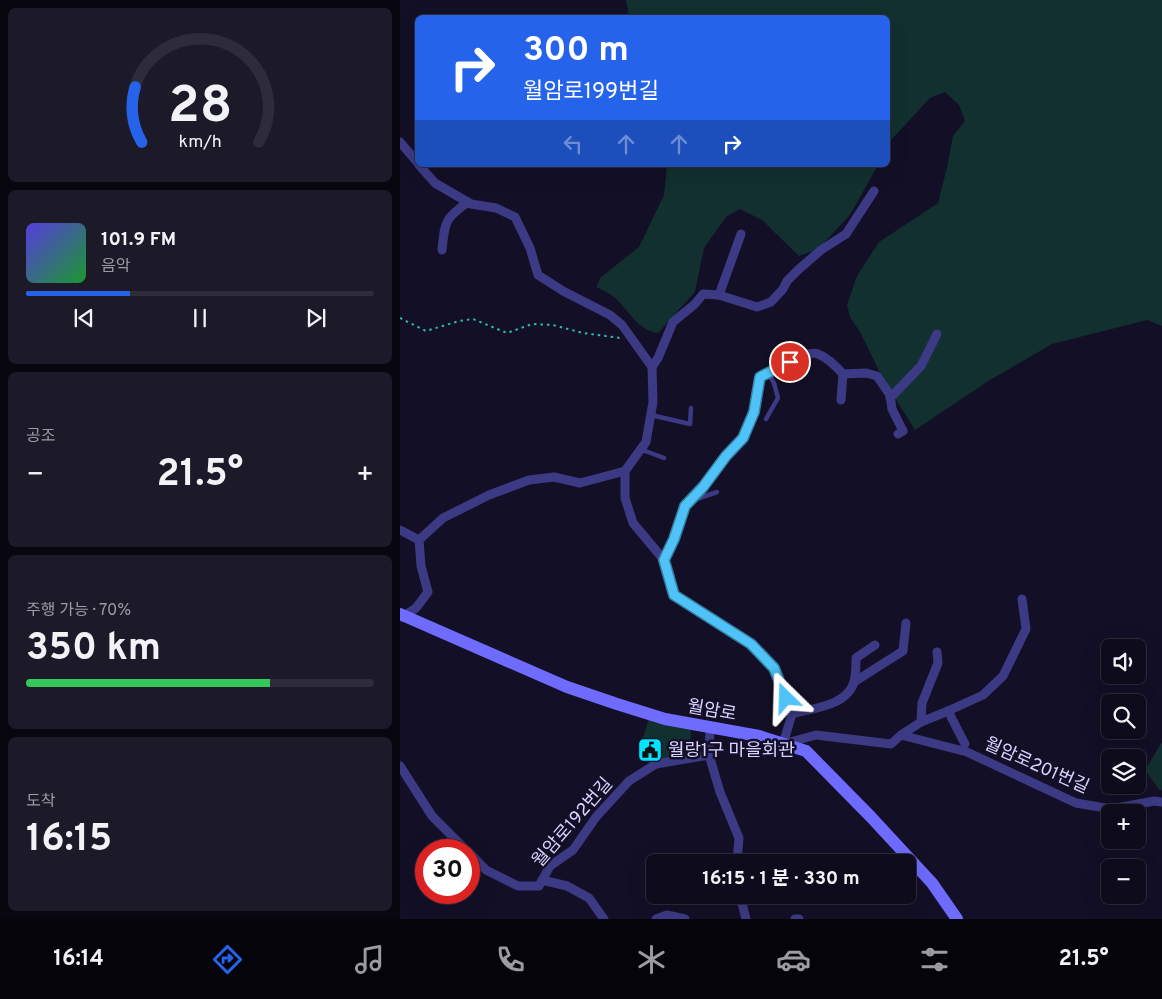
<!DOCTYPE html>
<html lang="ko">
<head>
<meta charset="utf-8">
<style>
  :root { --surface:#0e0b1c; --page:#1c1929; --text:#f1f3f6; --muted:#9b9ba3; --line:#2e2b3b; --accent:#2563eb }
  body { margin:0; font-family:Overpass,"Noto Sans KR",sans-serif; background:var(--page); color:var(--text); height:100vh; display:flex; flex-direction:column; font-size:19px; white-space:nowrap }
  * { box-sizing:border-box; margin:0 }
  p { font-size:16px; color:var(--muted) }
  .icon { flex:none; width:28px; height:28px; fill:none; stroke:currentColor; stroke-width:2; stroke-linecap:round; stroke-linejoin:round }
  .map { position:relative; flex:1; overflow:hidden }
  .panel { display:flex; flex-direction:column; gap:8px; padding:8px; background:#08060f; width:400px }
  .panel>* { flex:none }
  .guide { position:absolute; left:15px; top:15px; width:475px; height:152px; border-radius:8px; box-shadow:0 5px 20px #0002,0 0 0 1px var(--line); background:#2563eb; color:#fff; overflow:hidden }
  .buttons { position:absolute; left:701px; top:639px; display:grid; gap:10px }
  .buttons a { display:grid; place-items:center; width:45px; height:45px; border-radius:8px; background:var(--surface); box-shadow:0 5px 20px #0002,0 0 0 1px var(--line); font-size:25px }
  .speed { position:absolute; left:15px; top:839px; display:flex; gap:10px; font-size:25px; font-weight:700; text-align:center }
  .speed>* { display:grid; place-content:center; width:65px; height:65px; border-radius:50%; background:var(--surface); box-shadow:0 5px 20px #0002,0 0 0 1px var(--line); line-height:1 }
  .speed .limit { border:8px solid #d22; background:#fff; color:#111 }
  .pin { position:absolute; display:grid; place-items:center; width:42px; height:42px; color:#fff; margin:-21px; border:2px solid #fff; border-radius:50%; box-shadow:0 1px 5px #0007 }
  .me { position:absolute; width:55px; margin:-28px; rotate:338deg; stroke-linejoin:round; filter:drop-shadow(0 0 4px #0008) }
  .turn { display:flex; align-items:center; gap:18px; height:105px; padding:0 25px; font-size:22px }
  .turn .icon { width:65px; height:65px; stroke-width:2.5 }
  .turn b { display:block; font-size:35px; line-height:42px }
  .lanes { display:flex; align-items:center; height:48px; padding:0 25px; background:#0003; justify-content:center; gap:25px; direction:ltr }
  .lanes .off { opacity:.35 }
  .big { font-size:38px; font-weight:700; line-height:1.1 }
  .panel .widget { flex:1; display:flex; flex-direction:column; justify-content:center; gap:8px; min-width:0; padding:0 18px; border-radius:8px; background:var(--page) }
  .panel .dial { align-items:center; gap:0 }
  .dial svg { height:130px; overflow:visible; fill:none; stroke:var(--line); stroke-width:7; stroke-linecap:round; text-anchor:middle }
  .dial text { fill:var(--text); stroke:none }
  .song { display:flex; align-items:center; gap:15px }
  .cover { width:60px; height:60px; border-radius:8px; background:linear-gradient(135deg,hsl(250 70% 55%),hsl(130 70% 35%)) }
  .played { height:5px; border-radius:2px; background:linear-gradient(90deg,var(--accent) 30%,var(--line) 30%) }
  .keys { display:flex; justify-content:space-around; direction:ltr }
  .heat { display:flex; justify-content:space-between; align-items:center; font-size:28px; direction:ltr }
  .charge { height:8px; border-radius:4px; background:linear-gradient(90deg,#34c759 70%,var(--line) 0) }
  .trip { position:absolute; left:246px; top:854px; width:270px; height:50px; border-radius:8px; background:var(--surface); box-shadow:0 5px 20px #0002,0 0 0 1px var(--line); font-weight:700; line-height:50px; text-align:center }
  .tab-bar { display:flex; height:80px; justify-content:space-around; align-items:center; background:#06040b; color:var(--muted) }
  .tab-bar .icon { width:35px; height:35px }
  .tab-bar .active { color:var(--accent) }
  .tab-bar b { font-size:22px; color:var(--text) }
  main { display:flex; flex:1; min-height:0 }
  .map>svg:first-child { display:block }
  .green { fill:#12302f }
  .building { fill:#241b47 }
  .lines { fill:none; stroke-linecap:round; stroke-linejoin:round }
  .path { stroke:#2fb8b0; stroke-width:2; stroke-dasharray:2.5 4; stroke-linecap:butt }
  .lane { stroke:#3d3a85; stroke-width:4.5 }
  .street { stroke:#3d3a85; stroke-width:9 }
  .secondary { stroke:#6f6bff; stroke-width:12 }
  .route-casing { stroke:#337fa1; stroke-width:12 }
  .route { stroke:#4fc3f7; stroke-width:9 }
  .labels { text-anchor:middle; stroke-width:5; stroke-linejoin:round; paint-order:stroke }
  .street-label { font-size:18px; fill:#d9d4ff; stroke:#130f26 }
  .poi-label { font-size:18px; fill:#d9d4ff; stroke:#130f26; text-anchor:start }
</style>
</head>
<body>
<main>
<section class="panel">
<div class="widget dial"><svg viewBox="0 0 100 80">
<path d="M14 69A42 42 0 1 1 86 69"/>
<path d="M14 69A42 42 0 0 1 10 35" stroke="#2563eb"/>
<text x="50" y="56" font-size="32" font-weight="700">28</text>
<text x="50" y="72" font-size="11">km/h</text>
</svg></div>
<div class="widget">
<div class="song"><i class="cover"></i><div><b>101.9 FM</b><p>음악</p></div></div>
<div class="played"></div>
<div class="keys"><svg class="icon" aria-label="previous" viewBox="0 0 24 24"><path d="M18 5L8 12l10 7zM5 5v14"/></svg><svg class="icon" aria-label="pause" viewBox="0 0 24 24"><path d="M8 5v14M16 5v14"/></svg><svg class="icon" aria-label="next" viewBox="0 0 24 24"><path d="M6 5l10 7-10 7zM19 5v14"/></svg></div>
</div>
<div class="widget"><p>공조</p>
<div class="heat"><a>−</a><b class="big">21.5°</b><a>+</a></div>
</div>
<div class="widget"><p>주행 가능 · 70%</p><b class="big">350 km</b><div class="charge"></div></div>
<div class="widget"><p>도착</p><b class="big">16:15</b></div>
</section>
<div class="map">
<svg width="762" height="919" viewBox="0 0 762 919">
  <rect width="100%" height="100%" fill="#130f26"/>
  <g class="green">
    <path d="M226 0H762V326L747 320 652 344 590 380 515 430 483 379 460 332 450 317 447 305 457 276 479 242 538 203 548 163 553 136 565 121 559 105 545 92 530 98 492 139 488 148V18L229 17Z"/>
    <path d="M267 165H478L450 215 418 249 399 256 362 220 340 209 326 217 304 248 295 292 258 333C238 331 228 309 214 297 209 293 202 290 196 287L201 277 239 247 264 195Z"/>
    <path d="M250 714 291 724 290 758 256 764 240 761 243 738Z"/>
    <path d="M762 742V790L760 791 745 770Z"/>
  </g>
  <path class="building" d="M244 738 259 740 257 758 250 761 241 760Z"/>
  <g class="lines">
    <path class="path" d="M0 318 26 331 59 321 73 319 107 333 132 324 153 325 183 333 220 338"/>
    <g class="lane">
      <path d="M390 362 399 371"/>
      <path d="M251 415 290 424 291 408"/>
      <path d="M366 419 378 398 374 383 368 373"/>
      <path d="M240 449 264 458"/>
      <path d="M294 500 317 492"/>
    </g>
    <g class="street">
      <path d="M0 142 18 163"/>
      <path d="M19 165 35 183 71 204 96 208 115 217 130 248 138 275 163 291 210 315 222 325 252 367 253 402 246 442 225 471V498L233 523 264 560 274 595 351 644 374 668 392 714 383 744"/>
      <path d="M42 250C45 222 44 219 68 202"/>
      <path d="M319 295 357 307 371 302 383 289 387 281 398 270 421 250 446 234 474 191"/>
      <path d="M252 367 258 358 273 322 295 304 303 294 319 295 341 234"/>
      <path d="M443 374 466 373 477 376 490 395 492 409 503 431 498 434"/>
      <path d="M490 398 521 366 537 334"/>
      <path d="M0 530 19 540 21 566 28 592 16 608 2 617"/>
      <path d="M19 540 43 518 89 495 129 480 154 477 180 483 225 471"/>
      <path d="M264 560 274 539 285 506 303 487 326 457 343 438 354 412 360 377C373 371 405 349 418 354 428 358 436 366 443 374L441 400"/>
      <path d="M454 682 503 651 506 623"/>
      <path d="M548 711 583 695 603 676 626 629 622 599"/>
      <path d="M392 714C413 708 447 706 454 682 456 675 456 666 456 658L475 645"/>
      <path d="M521 722 548 711 565 744"/>
      <path d="M501 735 521 722 522 703 538 663 537 652"/>
      <path d="M383 744 416 735 491 744 501 735 567 752 676 803 711 809 754 801 762 802"/>
      <path d="M309 755 320 792 339 838 337 862"/>
      <path d="M0 766 32 816 66 850"/>
      <path d="M69 852 86 870 118 886H139L150 866 173 850 196 817 229 781 256 764 309 755 310 727"/>
      <path d="M142 880 167 886 189 898 204 919"/>
      <path d="M340 895 346 919"/>
      <path d="M256 919 267 915 285 919"/>
      <path d="M395 919H399"/>
    </g>
    <path class="secondary" d="M0 614 167 687 217 704 265 719 359 736 406 751 470 816 532 883 557 919"/>
  </g>
  <g class="lines">
    <defs>
      <path id="route" d="M386 698 374 668 351 644 274 595 264 560 274 539 285 506 303 487 326 456 343 438 354 412 360 377 390 362"/>
    </defs>
    <use href="#route" class="route-casing"/>
    <use href="#route" class="route"/>
  </g>
  <defs>
    <symbol id="civic-square" viewBox="-11 -11 22 22"><rect x="-9" y="-9" width="18" height="18" rx="4" fill="#00e5ff" stroke="#130f26"/><path d="M-.6-6.5H3V-4.5H.6V-3L4-1V1h2V6H-6V1h2V-1L-.6-3ZM-1.2 2.5V6h2.4V2.5Z" fill="#111"/></symbol>
  </defs>
  <g fill-rule="evenodd">
    <use href="#civic-square" x="236" y="736" width="28" height="28"/>
  </g>
  <g class="labels">
    <g class="street-label">
      <text transform="translate(312 710) rotate(10)" y="6">월암로</text>
      <text transform="translate(637 765) rotate(24)" y="6">월암로201번길</text>
      <text transform="translate(172 822) rotate(-49)" y="6">월암로192번길</text>
    </g>
    <g class="poi-label">
      <text x="268" y="756">월랑1구 마을회관</text>
    </g>
  </g>
</svg>
<div class="buttons">
<a><svg class="icon" aria-label="sound" viewBox="0 0 24 24"><path d="M4 9h4l5-4v14l-5-4H4zM17 9q2 3 0 6"/></svg></a>
<a><svg class="icon" aria-label="search" viewBox="0 0 24 24"><circle cx="10" cy="10" r="6"/><path d="M15 15l6 6"/></svg></a>
<a><svg class="icon" aria-label="layers" viewBox="0 0 24 24"><path d="M12 4l9 5-9 5-9-5zM3 14l9 5 9-5"/></svg></a>
<a>+</a>
<a>−</a>
</div>
<div class="speed"><div class="limit">30</div></div>
<div class="pin" style="left:390px;top:362px;background:#d93025"><svg class="icon" aria-label="arrive" viewBox="0 0 24 24"><path d="M6 21V4h12l-3 4 3 4H6"/></svg></div>
<svg class="me" style="left:386px;top:698px" viewBox="-20 -20 40 40"><path d="M0-17L14 15 0 8-14 15z" fill="#4fc3f7" stroke="#fff" stroke-width="4"/></svg>
<div class="trip">16:15 · 1 분 · 330 m</div>
<div class="guide">
<div class="turn"><svg class="icon" aria-label="right" viewBox="0 0 24 24"><path d="M7 20v-9h11M14 6l5 5-5 5"/></svg><div><b>300 m</b>월암로199번길</div></div>
<div class="lanes"><svg class="icon off" aria-label="left" viewBox="0 0 24 24"><path d="M17 20v-9H6M10 6l-5 5 5 5"/></svg><svg class="icon off" aria-label="ahead" viewBox="0 0 24 24"><path d="M12 20V5M6 11l6-6 6 6"/></svg><svg class="icon off" aria-label="ahead" viewBox="0 0 24 24"><path d="M12 20V5M6 11l6-6 6 6"/></svg><svg class="icon" aria-label="right" viewBox="0 0 24 24"><path d="M7 20v-9h11M14 6l5 5-5 5"/></svg></div>
</div>
</div>
</main>
<nav class="tab-bar">
<b>16:14</b>
<svg class="icon active" aria-label="directions" viewBox="0 0 24 24"><path d="M12 3l9 9-9 9-9-9zM9 14v-3h6M13 9l2 2-2 2"/></svg>
<svg class="icon" aria-label="music" viewBox="0 0 24 24"><path d="M9 18V5l10-2v13"/><circle cx="6" cy="18" r="3"/><circle cx="16" cy="16" r="3"/></svg>
<svg class="icon" aria-label="phone" viewBox="0 0 24 24"><path d="M5 4h4l2 5-3 2q2 4 5 5l2-3 5 2v4C11 20 4 13 5 4z"/></svg>
<svg class="icon" aria-label="climate" viewBox="0 0 24 24"><path d="M12 3v18M4 7l16 10M4 17L20 7"/></svg>
<svg class="icon" aria-label="car" viewBox="0 0 24 24"><path d="M5 17H2v-5l4-1 3-4h7l3 4 3 1v5h-3M9 17h6M6 11h13"/><circle cx="7" cy="17" r="2"/><circle cx="17" cy="17" r="2"/></svg>
<svg class="icon" aria-label="filters" viewBox="0 0 24 24"><path d="M4 7h16M4 17h16"/><circle cx="9" cy="7" r="2"/><circle cx="15" cy="17" r="2"/></svg>
<b>21.5°</b>
</nav>
</body>
</html>
